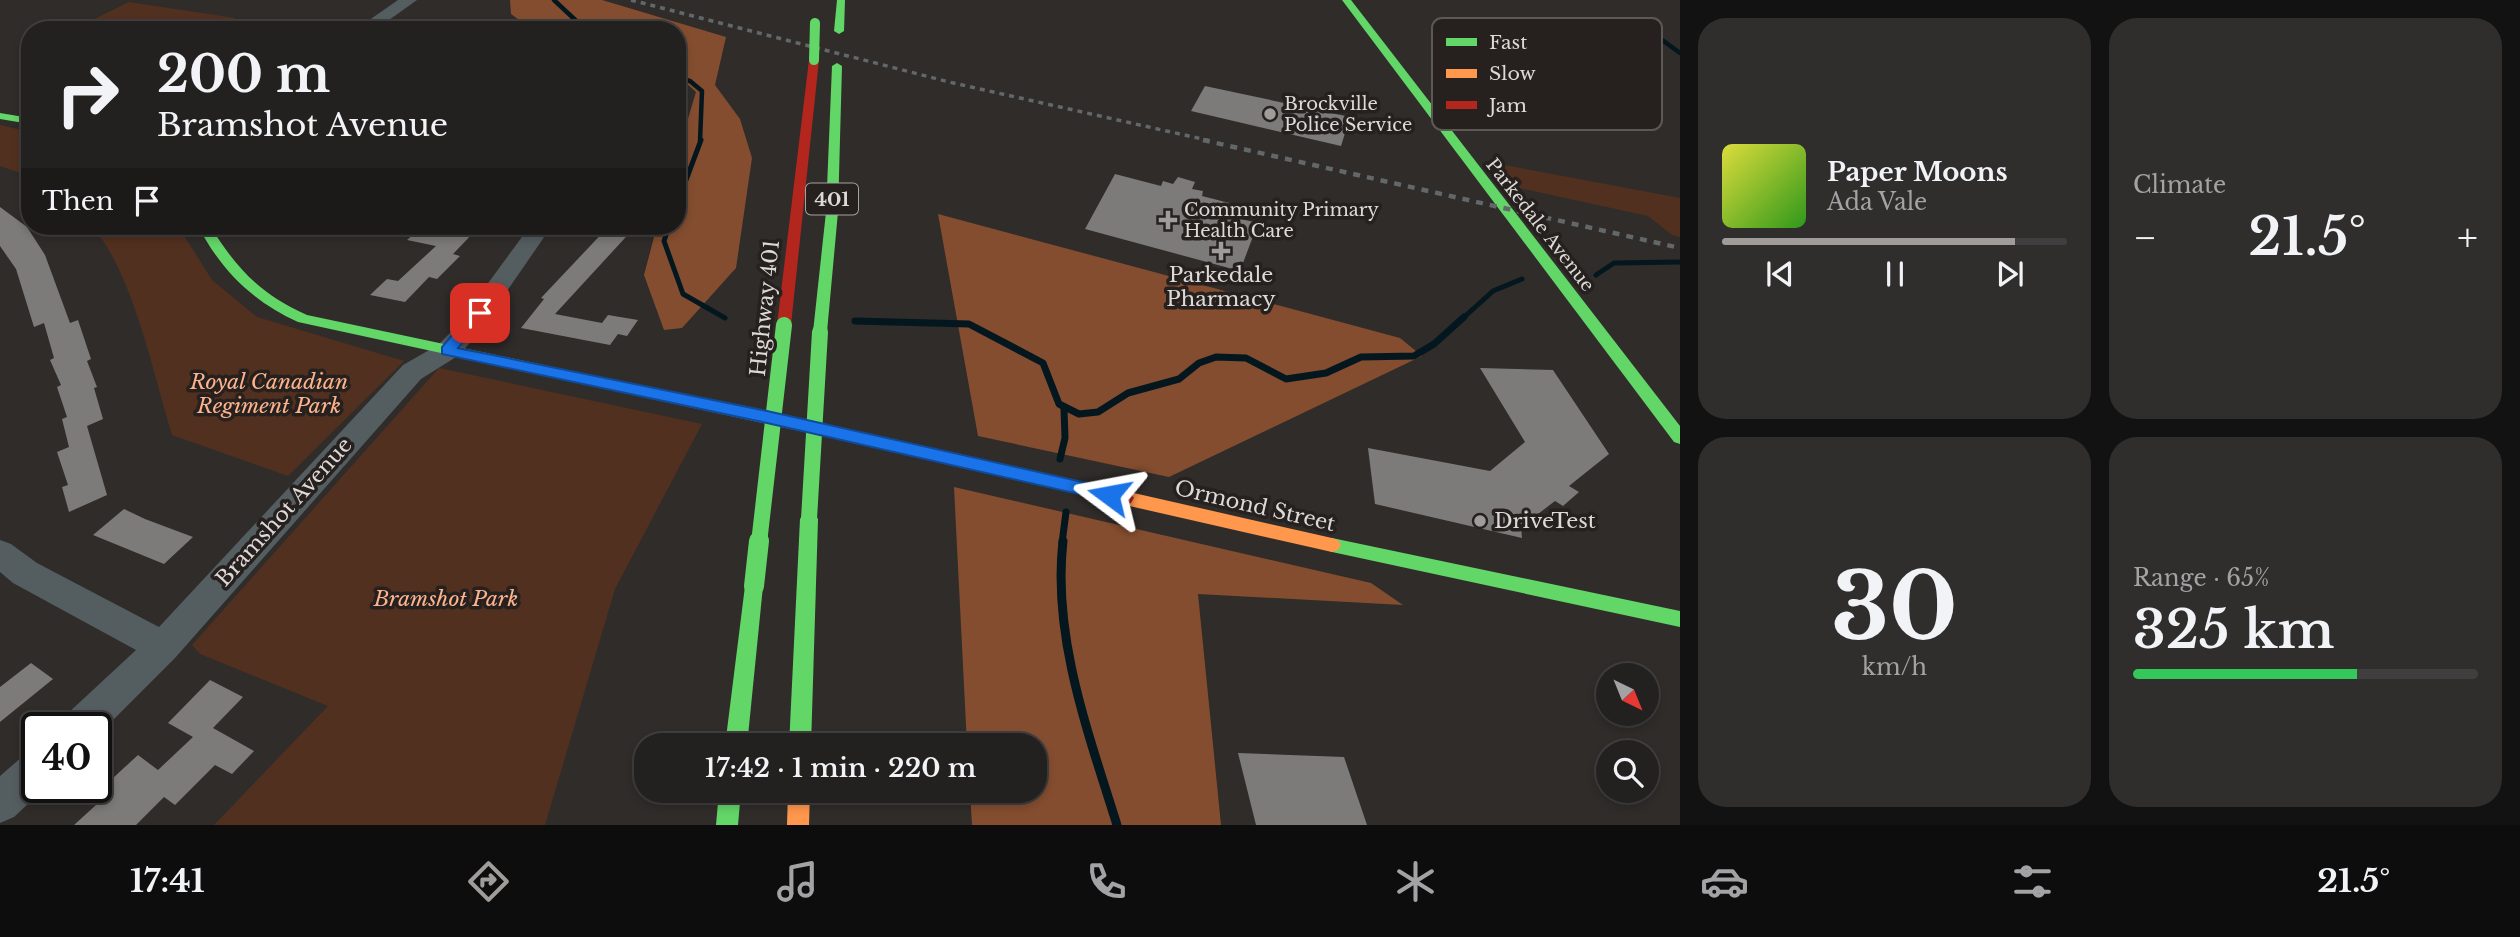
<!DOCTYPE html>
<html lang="en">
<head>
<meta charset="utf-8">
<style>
  :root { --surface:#232120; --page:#2f2e2d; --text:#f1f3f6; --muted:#a3a3a5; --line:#403e3e; --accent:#9f9c9a }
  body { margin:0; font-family:"Libre Baskerville",serif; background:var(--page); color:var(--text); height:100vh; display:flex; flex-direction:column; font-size:26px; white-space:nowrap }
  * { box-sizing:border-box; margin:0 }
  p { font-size:23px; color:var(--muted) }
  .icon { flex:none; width:38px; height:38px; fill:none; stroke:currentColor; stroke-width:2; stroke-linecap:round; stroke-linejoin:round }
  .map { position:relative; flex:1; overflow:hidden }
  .drawer { display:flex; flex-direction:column; gap:18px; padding:18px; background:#131212; width:840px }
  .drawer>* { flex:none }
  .hud { position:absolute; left:21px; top:21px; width:665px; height:214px; border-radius:28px; box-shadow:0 4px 10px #0003,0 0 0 2px var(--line); background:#232120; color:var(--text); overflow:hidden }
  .needle { width:46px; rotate:137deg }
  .buttons { position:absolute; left:1596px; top:663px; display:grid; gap:14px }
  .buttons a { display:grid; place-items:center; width:63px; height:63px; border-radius:50%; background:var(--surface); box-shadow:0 4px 10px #0003,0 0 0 2px var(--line); font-size:35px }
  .speed { position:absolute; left:21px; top:712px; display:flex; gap:14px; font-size:35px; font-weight:700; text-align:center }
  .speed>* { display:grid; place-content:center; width:91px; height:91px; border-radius:50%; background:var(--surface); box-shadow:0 4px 10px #0003,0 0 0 2px var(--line); line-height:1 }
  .speed .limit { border:4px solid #111; border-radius:10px; background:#fff; color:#111 }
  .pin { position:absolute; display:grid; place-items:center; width:60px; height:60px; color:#fff; margin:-30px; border-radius:14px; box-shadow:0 4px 10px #0006 }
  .me { position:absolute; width:77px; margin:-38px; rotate:283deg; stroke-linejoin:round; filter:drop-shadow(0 0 5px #0008) }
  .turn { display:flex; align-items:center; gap:24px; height:147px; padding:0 21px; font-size:32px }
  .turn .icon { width:91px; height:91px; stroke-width:2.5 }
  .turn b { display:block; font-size:49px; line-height:60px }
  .then { display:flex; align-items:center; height:66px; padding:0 21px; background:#0003; gap:14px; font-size:26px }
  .big { font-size:52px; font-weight:600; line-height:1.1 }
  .drawer .widget { flex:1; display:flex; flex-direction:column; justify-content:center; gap:10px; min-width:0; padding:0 24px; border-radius:28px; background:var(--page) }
  .drawer .dial { align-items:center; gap:0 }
  .dial b { font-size:91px; line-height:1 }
  .song { display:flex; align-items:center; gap:21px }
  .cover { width:84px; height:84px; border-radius:10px; background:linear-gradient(135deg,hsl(60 70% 55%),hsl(110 70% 35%)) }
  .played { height:7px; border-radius:4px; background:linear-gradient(90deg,var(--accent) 85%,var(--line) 85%) }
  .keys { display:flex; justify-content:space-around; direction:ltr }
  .heat { display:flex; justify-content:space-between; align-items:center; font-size:38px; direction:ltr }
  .charge { height:10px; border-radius:5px; background:linear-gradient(90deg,#34c759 65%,var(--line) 0) }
  .drawer .tiles { flex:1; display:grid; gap:18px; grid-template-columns:repeat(2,1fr) }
  .trip { position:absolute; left:634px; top:733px; width:413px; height:70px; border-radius:28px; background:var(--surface); box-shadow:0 4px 10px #0003,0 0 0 2px var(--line); font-weight:600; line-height:70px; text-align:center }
  .dock { display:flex; height:112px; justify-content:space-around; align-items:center; background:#0e0d0d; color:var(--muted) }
  .dock .icon { width:49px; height:49px }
  .dock .current { color:var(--accent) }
  .dock b { font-size:32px; color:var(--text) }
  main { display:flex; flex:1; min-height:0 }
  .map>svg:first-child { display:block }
  .green { fill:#52301f }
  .forest { fill:#844d2f }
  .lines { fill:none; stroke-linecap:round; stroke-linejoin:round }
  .stream-far3 { stroke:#04171f; stroke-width:4.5 }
  .stream-far2 { stroke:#04171f; stroke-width:5 }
  .stream-far1 { stroke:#04171f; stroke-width:7 }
  .stream { stroke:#04171f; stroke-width:9 }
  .building { fill:#7d7b79 }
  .street { fill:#545d60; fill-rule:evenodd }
  .fast { fill:#63d668; fill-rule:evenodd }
  .slow { fill:#ff974d; fill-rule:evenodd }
  .jam { fill:#b3261e; fill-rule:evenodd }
  .rail-far1 { stroke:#626769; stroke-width:3.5; stroke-dasharray:5 5; stroke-linecap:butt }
  .rail { stroke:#626769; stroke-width:4.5; stroke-dasharray:7 7; stroke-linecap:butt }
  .fast-bridge-far2 { stroke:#63d668; stroke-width:10 }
  .fast-bridge-far1 { stroke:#63d668; stroke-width:16 }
  .fast-bridge { stroke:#63d668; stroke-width:20 }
  .route { fill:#1a73e8; stroke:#114b97; stroke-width:2 }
  .poi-dot { fill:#9f9c9a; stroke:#26211f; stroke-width:2.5 }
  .labels { text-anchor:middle; stroke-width:7; stroke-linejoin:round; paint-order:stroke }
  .far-poi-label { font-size:18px; fill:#dcd9d7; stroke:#26211f; text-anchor:start }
  .far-street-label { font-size:18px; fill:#dcd9d7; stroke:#26211f }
  .shield { fill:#26211f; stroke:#a5a2a0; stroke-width:2 }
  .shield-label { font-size:19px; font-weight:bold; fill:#dcd9d7 }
  .poi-label { font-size:21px; fill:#dcd9d7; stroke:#26211f }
  .street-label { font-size:21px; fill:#dcd9d7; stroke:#26211f }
  .park-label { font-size:21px; font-style:italic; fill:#feb38d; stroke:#26211f }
  .key { fill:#26211f; stroke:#5d5856; stroke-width:2 }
  .key-label { font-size:19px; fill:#dcd9d7 }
</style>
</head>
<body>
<main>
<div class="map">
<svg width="1680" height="825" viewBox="0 0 1680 825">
  <rect width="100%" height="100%" fill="#2f2c2a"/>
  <g class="green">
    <path d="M129 2 235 18 213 30H72Z"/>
    <path d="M0 125 30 132V176L0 166Z"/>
    <path d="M1494 163 1680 198V237L1672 235 1648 216 1515 187Z"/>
    <path d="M92 226H178L212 280 257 317 404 361 288 476 172 435C153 373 133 273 92 226Z"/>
    <path d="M439 368 702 424 615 589 545 825H214L328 706 200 654 192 645Z"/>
  </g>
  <g class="forest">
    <path d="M510 0H602L726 37 715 85 740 119 752 158 736 268 682 328 664 330 644 275 657 226H677V155L696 92 687 84 677 82V30H533L511 14Z"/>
    <path d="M938 214 1400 338 1422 356 1169 477 978 436Z"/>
    <path d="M954 487 1371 583 1403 605 1198 594 1221 825H972L970 791H1034V746L967 745Z"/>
  </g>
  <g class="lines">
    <g class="stream-far3">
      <path d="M554 0 586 30"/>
      <path d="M1640 24 1680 53"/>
      <path d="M677 78 690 81 702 91 700 141"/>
    </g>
    <g class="stream-far2">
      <path d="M677 204 701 140"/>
      <path d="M669 226 664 241 683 294 725 318"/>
      <path d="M1596 275 1614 263 1680 262"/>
      <path d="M1462 319 1493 291 1522 279"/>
    </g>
    <g class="stream-far1">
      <path d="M855 321 969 324 1043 363 1059 404 1079 414 1098 412 1128 393 1179 379 1199 363 1216 357 1246 358 1286 379 1326 373 1361 357 1414 356 1434 344 1464 317"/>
      <path d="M1060 459 1065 438 1064 409"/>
      <path d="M1062 543 1066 512"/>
    </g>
    <path class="stream" d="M1063 541C1052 637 1089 735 1117 825"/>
  </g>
  <g class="building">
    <path d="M1205 86 1350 117 1341 146 1191 111Z"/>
    <path d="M1115 174 1161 186 1163 181 1173 184 1178 177 1195 182 1192 189 1203 191 1202 196 1237 205 1232 217 1258 223 1240 271 1085 229Z"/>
    <path d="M0 207 27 227 45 255 70 323 78 320 91 359 87 361 97 387 94 388 103 419 87 426 107 495 69 512 62 487 68 485 57 452 69 447 62 419 67 417 57 387 61 385 50 360 54 358 44 323 34 327 16 269 0 246Z"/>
    <path d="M423 226 476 230 453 254 460 256 437 279 429 277 405 302 370 295 387 279 398 281 436 246 407 240Z"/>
    <path d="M609 226H636L555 314 602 323 608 315 638 320 627 336 618 334 610 345 521 328 544 299 541 298Z"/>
    <path d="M1480 368 1553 370 1609 454 1569 486 1579 492 1563 506 1555 501 1521 527 1522 538 1375 504 1368 448 1490 471 1525 442Z"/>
    <path d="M124 509 145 519 193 537 164 564 93 535Z"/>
    <path d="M31 663 53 679 0 722V687Z"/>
    <path d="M210 680 243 697 213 728 254 751 232 774 215 765 175 805 164 797 136 825H74L96 805 89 800 138 755 158 770 193 737 168 723Z"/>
    <path d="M1238 753 1344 757 1367 825H1256Z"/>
  </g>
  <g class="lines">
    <g class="street">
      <path d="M398 0H417L375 30H355Z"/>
      <path d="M525 226H547L549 230 474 339 456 357 421 379 175 658 96 737V728H60L66 715 136 650 13 583 0 572V540L11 544 37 563 159 627 403 365 438 345 456 327 527 230Z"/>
      <path d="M37 750V788H45L14 817 0 823V776L23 756Z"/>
    </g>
    <g class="fast">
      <path d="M837 0H845L844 31 839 34 834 31Z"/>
      <path d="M1342 0H1351L1680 426V444L1674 442Z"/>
      <path d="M837 63 842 66 838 212 827 332 820 337 813 332 826 212 832 66Z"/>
      <path d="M0 113 30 118V124L0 119Z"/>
      <path d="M198 226H210C237 269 260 294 307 315L874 435 880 437 882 441 880 445 874 447 298 322C252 301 221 270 198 226Z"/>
      <path d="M809 512 815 514 818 519 811 746H789L800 519 803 514Z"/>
      <path d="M1332 538 1680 611V627L1332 552 1326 550 1323 545 1326 540Z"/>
      <path d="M754 578 761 580 763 586 747 746H725L745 586 747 580Z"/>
      <path d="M719 791H741L738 825H716Z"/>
    </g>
    <g class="slow">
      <path d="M1125 491 1332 538 1338 540 1341 545 1338 550 1332 552 1125 505 1119 503 1116 498 1119 493Z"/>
      <path d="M788 791H810L809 825H787Z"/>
    </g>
    <g class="jam">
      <path d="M814 57 819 60 791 325 784 330 777 325 809 60Z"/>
      <path d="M874 435 1125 491 1131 493 1134 498 1131 503 1125 505 868 445 866 441 868 437Z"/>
    </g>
    <path class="rail-far1" d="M631 0 949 82 1211 141"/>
    <path class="rail" d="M1203 140 1680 248"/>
    <path class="fast-bridge-far2" d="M814 60 815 23"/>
    <g class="fast-bridge-far1">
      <path d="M809 519 820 332"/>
      <path d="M759 543 784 325"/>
    </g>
    <path class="fast-bridge" d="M754 586 759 541"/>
  </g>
  <path class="route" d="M480 308 487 313 458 348 767 411 1109 488 1118 495 1109 501 767 423 442 354V347L474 309Z"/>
  <g class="poi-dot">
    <circle cx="1270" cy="114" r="7"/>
    <path d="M1164.5 209.5h7v7h7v7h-7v7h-7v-7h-7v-7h7z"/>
    <path d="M1217.5 240.5h7v7h7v7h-7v7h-7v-7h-7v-7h7z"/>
    <circle cx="1480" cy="521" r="7"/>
  </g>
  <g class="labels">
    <g class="far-poi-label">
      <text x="1284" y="110">Brockville<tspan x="1284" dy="21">Police Service</tspan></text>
      <text x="1184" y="216">Community Primary<tspan x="1184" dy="21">Health Care</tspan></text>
    </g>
    <g class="far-street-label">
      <text transform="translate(1540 225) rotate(52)" y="6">Parkedale Avenue</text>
    </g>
    <rect class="shield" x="806" y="183.5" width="52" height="31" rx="5"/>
    <g class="shield-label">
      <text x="832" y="206">401</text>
    </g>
    <g class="poi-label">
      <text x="1221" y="282">Parkedale<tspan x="1221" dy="24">Pharmacy</tspan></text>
      <text x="1494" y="528" text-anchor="start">DriveTest</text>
    </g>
    <g class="street-label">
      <text transform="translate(765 308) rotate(-84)" y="7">Highway 401</text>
      <text transform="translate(1255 506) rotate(13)" y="7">Ormond Street</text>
      <text transform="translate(284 512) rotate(-48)" y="7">Bramshot Avenue</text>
    </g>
    <g class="park-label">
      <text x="269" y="389">Royal Canadian<tspan x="269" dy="24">Regiment Park</tspan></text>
      <text x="446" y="606">Bramshot Park</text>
    </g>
  </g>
  <rect x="1432" y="18" width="230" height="112" rx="10" class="key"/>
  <rect x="1446" y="38" width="31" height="8" fill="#63d668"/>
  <rect x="1446" y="69" width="31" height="9" fill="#ff974d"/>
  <rect x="1446" y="101" width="31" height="8" fill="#b3261e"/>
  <g class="key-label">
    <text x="1489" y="49">Fast</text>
    <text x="1489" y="80">Slow</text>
    <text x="1489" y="112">Jam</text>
  </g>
</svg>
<div class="buttons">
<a><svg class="needle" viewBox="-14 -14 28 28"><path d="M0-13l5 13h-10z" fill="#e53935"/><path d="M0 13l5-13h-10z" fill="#a3a3a5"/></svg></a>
<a><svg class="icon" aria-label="search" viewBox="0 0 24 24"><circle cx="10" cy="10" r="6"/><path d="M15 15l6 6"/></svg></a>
</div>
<div class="speed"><div class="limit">40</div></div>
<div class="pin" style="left:480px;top:313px;background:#d93025"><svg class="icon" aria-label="arrive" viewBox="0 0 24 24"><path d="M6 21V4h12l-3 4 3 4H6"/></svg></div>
<svg class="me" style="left:1109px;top:495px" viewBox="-20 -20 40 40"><path d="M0-17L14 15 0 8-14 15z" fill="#1a73e8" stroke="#fff" stroke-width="4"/></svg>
<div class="trip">17:42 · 1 min · 220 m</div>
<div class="hud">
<div class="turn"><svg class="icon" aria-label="right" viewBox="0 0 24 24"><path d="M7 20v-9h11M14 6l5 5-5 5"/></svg><div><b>200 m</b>Bramshot Avenue</div></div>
<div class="then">Then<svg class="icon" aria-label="arrive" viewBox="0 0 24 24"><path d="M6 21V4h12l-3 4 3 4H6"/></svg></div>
</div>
</div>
<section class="drawer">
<div class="tiles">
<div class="widget">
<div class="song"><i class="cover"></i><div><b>Paper Moons</b><p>Ada Vale</p></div></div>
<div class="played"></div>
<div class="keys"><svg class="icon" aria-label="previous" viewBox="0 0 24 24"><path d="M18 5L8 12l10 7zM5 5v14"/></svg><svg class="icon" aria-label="pause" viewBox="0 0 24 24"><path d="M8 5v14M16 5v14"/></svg><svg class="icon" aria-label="next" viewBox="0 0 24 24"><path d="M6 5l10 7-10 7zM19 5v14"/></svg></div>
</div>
<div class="widget"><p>Climate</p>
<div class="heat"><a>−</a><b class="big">21.5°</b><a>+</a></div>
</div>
<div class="widget dial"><b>30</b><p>km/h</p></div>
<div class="widget"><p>Range · 65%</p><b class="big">325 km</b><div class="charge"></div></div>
</div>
</section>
</main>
<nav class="dock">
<b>17:41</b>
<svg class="icon current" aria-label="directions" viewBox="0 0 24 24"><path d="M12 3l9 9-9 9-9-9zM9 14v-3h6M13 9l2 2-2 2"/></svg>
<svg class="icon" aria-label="music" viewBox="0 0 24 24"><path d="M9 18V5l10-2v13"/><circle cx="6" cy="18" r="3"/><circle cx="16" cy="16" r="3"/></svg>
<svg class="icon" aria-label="phone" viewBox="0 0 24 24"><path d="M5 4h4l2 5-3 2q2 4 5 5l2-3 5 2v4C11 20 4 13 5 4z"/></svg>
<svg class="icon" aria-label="climate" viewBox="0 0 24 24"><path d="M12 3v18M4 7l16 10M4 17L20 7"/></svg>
<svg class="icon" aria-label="car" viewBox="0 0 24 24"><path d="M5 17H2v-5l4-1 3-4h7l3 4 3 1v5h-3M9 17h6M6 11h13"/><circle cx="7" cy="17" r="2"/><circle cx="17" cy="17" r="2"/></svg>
<svg class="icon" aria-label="filters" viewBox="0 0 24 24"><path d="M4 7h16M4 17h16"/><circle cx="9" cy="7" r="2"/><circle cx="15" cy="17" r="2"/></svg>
<b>21.5°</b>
</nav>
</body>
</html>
